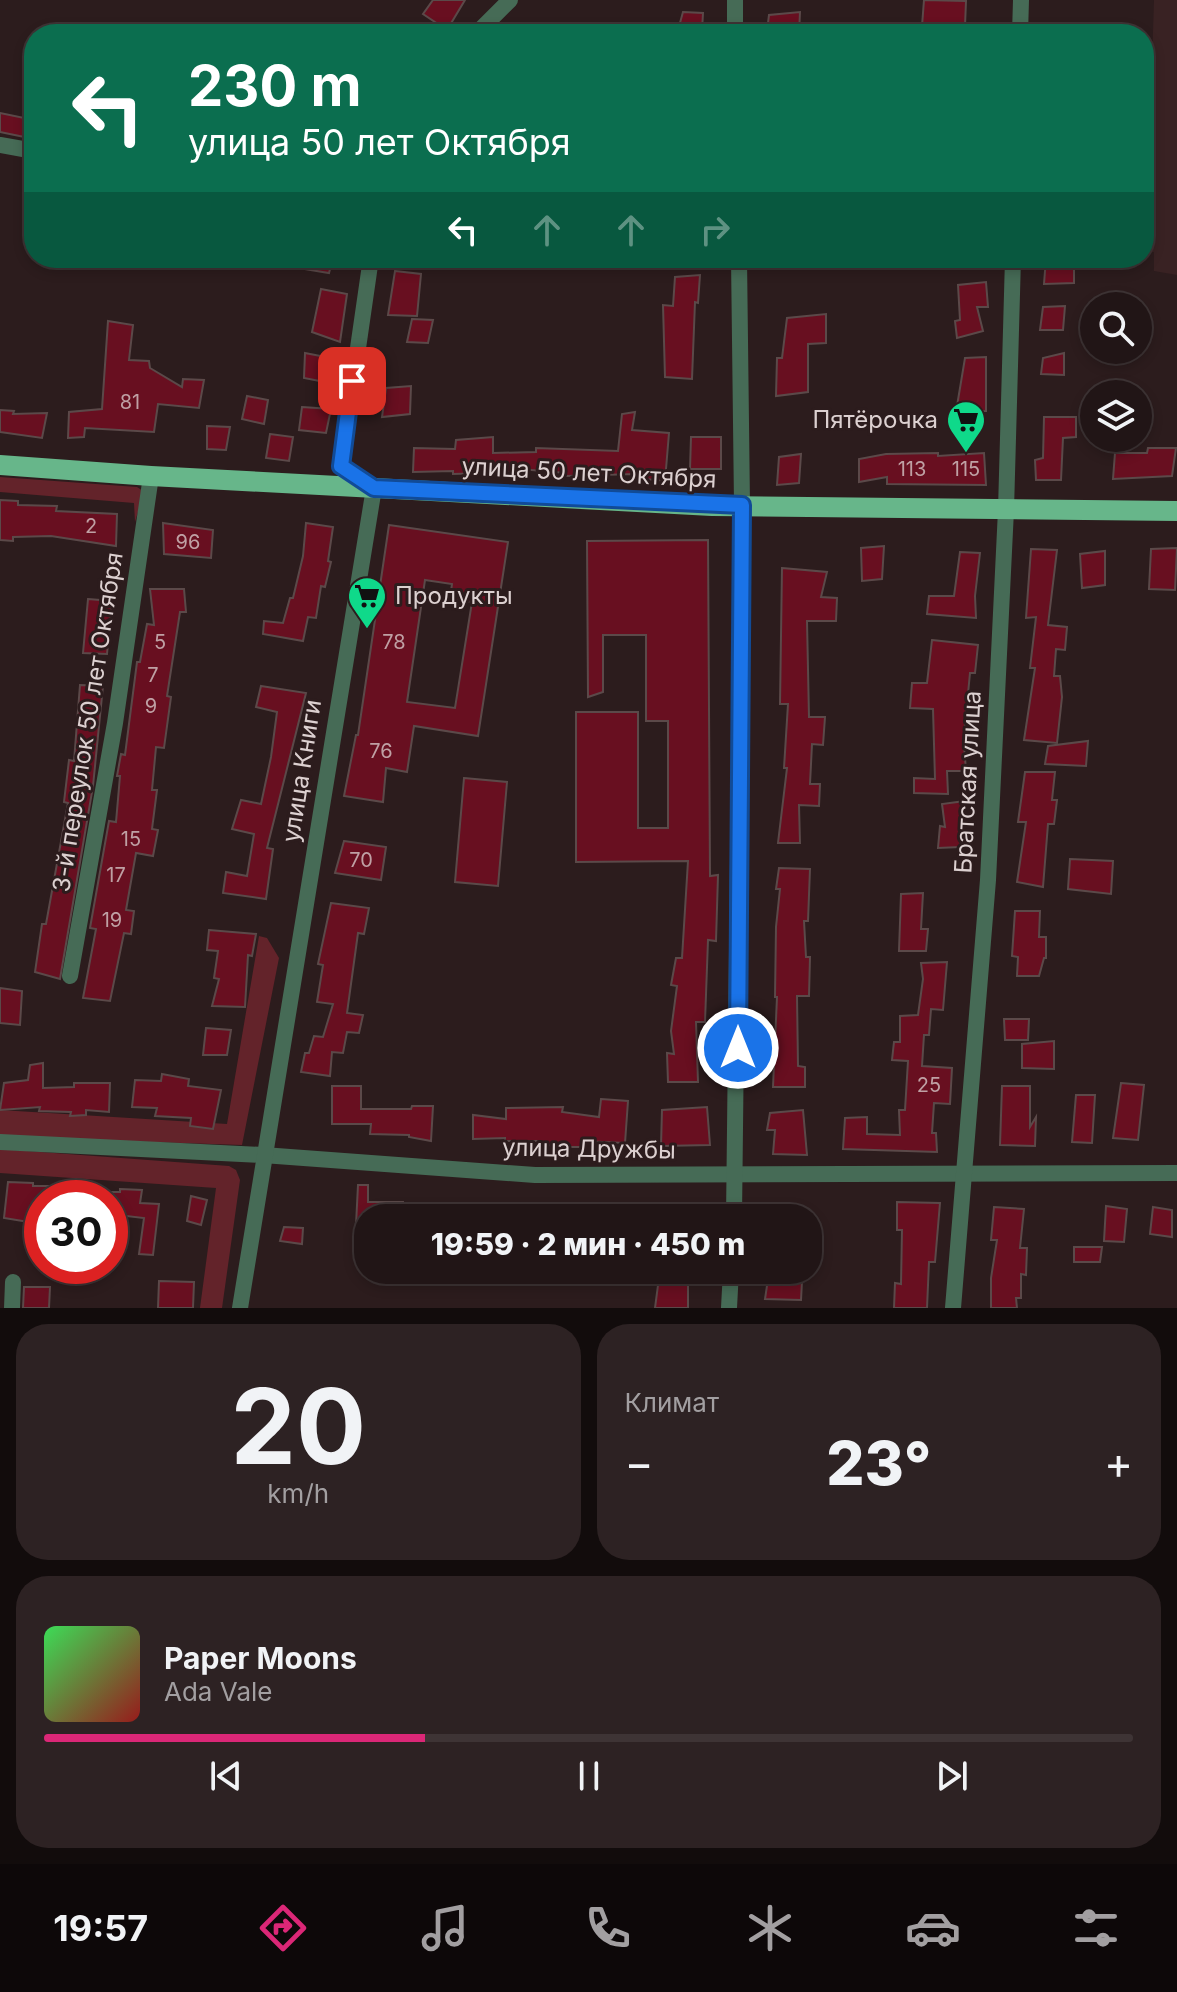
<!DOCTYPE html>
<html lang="ru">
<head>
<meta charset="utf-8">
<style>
  :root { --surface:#211516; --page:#2d2223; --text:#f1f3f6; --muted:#a29fa1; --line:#3e3435; --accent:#db2777 }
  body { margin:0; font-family:Inter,sans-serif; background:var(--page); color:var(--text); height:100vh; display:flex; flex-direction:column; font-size:30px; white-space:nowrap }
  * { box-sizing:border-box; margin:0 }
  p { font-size:26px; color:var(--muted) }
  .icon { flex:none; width:44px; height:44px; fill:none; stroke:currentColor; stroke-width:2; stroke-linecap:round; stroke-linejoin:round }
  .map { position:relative; height:1308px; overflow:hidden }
  .panel { display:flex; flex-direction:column; gap:16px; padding:16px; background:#120c0c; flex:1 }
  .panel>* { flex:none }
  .top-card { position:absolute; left:24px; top:24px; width:1130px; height:244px; border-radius:32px; box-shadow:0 4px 12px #0003,0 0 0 2px var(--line); background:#0b6e4f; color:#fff; overflow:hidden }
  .fabs { position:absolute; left:1080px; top:292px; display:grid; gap:16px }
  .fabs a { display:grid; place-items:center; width:72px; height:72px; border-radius:50%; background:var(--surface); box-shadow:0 4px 12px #0003,0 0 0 2px var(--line); font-size:40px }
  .speed { position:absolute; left:24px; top:1180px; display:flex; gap:16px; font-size:40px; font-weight:700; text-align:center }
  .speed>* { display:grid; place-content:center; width:104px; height:104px; border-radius:50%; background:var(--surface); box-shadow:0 4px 12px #0003,0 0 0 2px var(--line); line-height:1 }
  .speed .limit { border:12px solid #d22; background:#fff; color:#111 }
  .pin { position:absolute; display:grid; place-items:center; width:68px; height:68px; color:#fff; margin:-34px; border-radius:16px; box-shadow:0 4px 12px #0006 }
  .me { position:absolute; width:88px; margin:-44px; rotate:0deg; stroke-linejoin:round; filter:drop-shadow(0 0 6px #0008) }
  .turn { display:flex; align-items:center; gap:28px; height:168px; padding:0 32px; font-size:36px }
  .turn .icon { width:104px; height:104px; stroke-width:2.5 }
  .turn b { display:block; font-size:56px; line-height:68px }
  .lanes { display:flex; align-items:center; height:76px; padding:0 32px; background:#0003; justify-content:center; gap:40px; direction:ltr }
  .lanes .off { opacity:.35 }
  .big { font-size:60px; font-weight:800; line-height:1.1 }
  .panel .widget { flex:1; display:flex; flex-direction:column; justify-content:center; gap:12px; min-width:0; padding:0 28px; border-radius:32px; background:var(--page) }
  .panel .dial { align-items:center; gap:0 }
  .dial b { font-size:104px; line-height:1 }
  .song { display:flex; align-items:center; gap:24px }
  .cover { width:96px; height:96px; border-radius:12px; background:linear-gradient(135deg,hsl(130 70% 55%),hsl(0 70% 35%)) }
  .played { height:8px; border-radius:4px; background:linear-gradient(90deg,var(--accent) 35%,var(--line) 35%) }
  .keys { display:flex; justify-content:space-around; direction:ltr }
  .heat { display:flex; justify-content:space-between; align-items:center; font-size:44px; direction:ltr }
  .panel .tiles { flex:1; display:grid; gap:16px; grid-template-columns:1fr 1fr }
  .widget:last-child { grid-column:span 2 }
  .trip { position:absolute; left:354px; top:1204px; width:468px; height:80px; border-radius:32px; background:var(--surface); box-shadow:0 4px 12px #0003,0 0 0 2px var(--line); font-weight:800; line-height:80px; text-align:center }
  .menu { display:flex; height:128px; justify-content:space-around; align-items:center; background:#0d0809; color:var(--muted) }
  .menu .icon { width:56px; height:56px }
  .menu .current { color:var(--accent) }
  .menu b { font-size:36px; color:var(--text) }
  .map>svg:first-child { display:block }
  .built { fill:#392223 }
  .green { fill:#63232a }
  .building { fill:#680f20; stroke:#5b4949; stroke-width:2; fill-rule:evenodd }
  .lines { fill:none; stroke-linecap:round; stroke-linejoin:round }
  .minor { stroke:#466b56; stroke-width:16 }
  .major { stroke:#67b68a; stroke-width:20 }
  .route-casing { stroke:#114b97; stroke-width:20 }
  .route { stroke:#1a73e8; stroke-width:14 }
  .labels { text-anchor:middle; stroke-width:6; stroke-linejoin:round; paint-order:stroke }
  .number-label { font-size:20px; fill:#bfa0a4 }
  .poi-label { font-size:24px; fill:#dcd0d0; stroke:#2c1c1d; text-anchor:end }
  .street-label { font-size:24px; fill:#dcd0d0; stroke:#2c1c1d }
</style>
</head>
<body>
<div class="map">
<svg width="1177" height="1308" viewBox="0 0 1177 1308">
  <rect width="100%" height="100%" fill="#2c1c1d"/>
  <path class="built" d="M1154 0H1177V275L1154 271V252L1146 253Z"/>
  <g class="green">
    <path d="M0 477 137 487 143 491V495L135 522 134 503 0 492Z"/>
    <path d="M259 936 267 938 279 958 242 1145 0 1137V1110L227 1124Z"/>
    <path d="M0 1149 229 1166 236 1170 240 1180 222 1308H200L216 1188 0 1173Z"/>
  </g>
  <g class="building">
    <path d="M433 0H465L447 30 423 14Z"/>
    <path d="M924 0 966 1 965 26H922Z"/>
    <path d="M683 12 703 13 702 31 678 30Z"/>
    <path d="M800 12 799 34 767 31 769 15Z"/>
    <path d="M0 113 34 120V139L0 132Z"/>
    <path d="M305 258H333L329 273 304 269Z"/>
    <path d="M1046 258H1074V283L1044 284Z"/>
    <path d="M395 271 421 274 417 316 388 315Z"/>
    <path d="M700 275 698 303 695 302 692 379 665 377 663 305 673 306 675 277Z"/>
    <path d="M986 282 988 307H977L983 331 957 338 955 321 960 320 958 285Z"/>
    <path d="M321 289 347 294 340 342 312 332Z"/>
    <path d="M1065 306 1063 330H1040L1043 307Z"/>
    <path d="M826 314V343L808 344V392L776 396 777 358H782L787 318Z"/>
    <path d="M412 319 433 320 428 343 407 342Z"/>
    <path d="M108 321 133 325 129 360 149 361 150 368 182 387 183 379 204 380 199 408 158 404 154 432 85 428 84 437 68 438 69 412 102 409Z"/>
    <path d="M305 353 336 359 330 383 304 378Z"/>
    <path d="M1064 353V375L1041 374 1043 358Z"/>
    <path d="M986 357V411L956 412 965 358Z"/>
    <path d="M411 386 410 414 382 417 386 388Z"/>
    <path d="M247 396 268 400 264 424 242 419Z"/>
    <path d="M302 407 331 409 326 433 299 430Z"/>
    <path d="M0 410 14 411 13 414 47 413 42 438 0 432Z"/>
    <path d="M635 412 632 430 669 433 665 481 635 478V474L566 476V473L520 469V472L453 474V471L413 472 414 448 455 449 456 440 493 437V453L536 452V448L618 451 622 414Z"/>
    <path d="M1044 417H1076V437L1063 438 1061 480H1036L1035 460 1043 458Z"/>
    <path d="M207 426 230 427 226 450 207 449Z"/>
    <path d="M270 434 293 437 289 461 266 458Z"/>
    <path d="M691 437H721V469H690Z"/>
    <path d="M1148 448H1176L1172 476 1113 479 1115 453H1147Z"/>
    <path d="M938 453V456L984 453 986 485 887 484V477L859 482V459L886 454Z"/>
    <path d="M801 454 799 483 777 485 779 457Z"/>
    <path d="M0 500 18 501V505L57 506 56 511 117 514 116 546 51 536 13 537V541L0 540Z"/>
    <path d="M163 523 213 530 211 558 164 554Z"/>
    <path d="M306 523 333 527 328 561 331 562 325 587 321 586 316 618 308 617 303 641 263 634 264 621 283 623 290 598H293L303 556Z"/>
    <path d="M389 525 508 542 478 736 414 726 407 772 386 768 383 802 344 796 356 735H358ZM425 580 452 584 450 599 472 602 455 708 407 702Z"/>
    <path d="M708 540 710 876 718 875 716 941 708 940 705 1022H696L698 1082H668L667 1053 674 1054 671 1031 677 986 671 985 676 958H682L688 861 576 862V712H638V828H668V721H646V635H603V692L588 697 587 541Z"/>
    <path d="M884 546 882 579 862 581 861 548Z"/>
    <path d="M1177 548 1175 590 1149 589 1151 549Z"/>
    <path d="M1031 549 1057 550 1048 625 1067 627 1065 650 1056 649 1054 676H1060L1062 697 1057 743 1024 740 1035 668H1030L1036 617 1026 618Z"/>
    <path d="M1105 551V585L1082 588 1080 554Z"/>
    <path d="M960 552 980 553 975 596 976 618 927 614 929 596H954Z"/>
    <path d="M782 568 827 572 821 597 837 598 836 621H807L809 717H825L823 745 812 744 810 784H820L819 806 799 805 800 843H778L787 768H784L788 704H780Z"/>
    <path d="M150 589H184L186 612H180L167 696 171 697 164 748 156 747 152 790H157L152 829 158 830 153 856 136 853 126 910 134 911 131 934 124 933 110 1001 83 998 96 929 90 928 109 821 116 822 120 776H117L121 754 125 755 137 662H140L147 624 154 625Z"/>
    <path d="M88 599 112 601 107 654 83 653Z"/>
    <path d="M932 640 978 645 975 673H970L965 725 968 726V745L964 744 966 771H947L948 794 914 793V778L935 779 933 709 910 708 912 683H927Z"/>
    <path d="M80 685 103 686 93 786 60 979 35 972 42 924H46L68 803 64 802 69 760 74 761Z"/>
    <path d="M261 686 306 693 267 848 273 849 266 899 223 893 226 872 247 876 254 834 232 829 241 800 261 804 271 757 277 712 256 707Z"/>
    <path d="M1088 741 1086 766 1045 764 1048 746Z"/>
    <path d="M1025 772H1055L1052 800H1057L1054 824H1048L1043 887 1017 882 1026 822H1018Z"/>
    <path d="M464 778 507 782 498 886 455 882Z"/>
    <path d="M965 801 960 847 938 848 940 826 945 827 942 804Z"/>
    <path d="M344 841 386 847 381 880 335 873Z"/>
    <path d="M1070 859 1113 861 1111 894 1068 889Z"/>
    <path d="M779 868 810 869 808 921H804L806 957H810L809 996H797L798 1066 805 1067V1087H773L777 997H775L776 927 780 889H776Z"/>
    <path d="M923 893 921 929H928L926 951H899L901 894Z"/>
    <path d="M331 903 369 908 364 934 358 933 347 1013 363 1015 359 1033 347 1032 343 1053 332 1052 330 1076 301 1072 305 1053H309L314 1036 323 1037 333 1004 317 1002 323 965 318 964Z"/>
    <path d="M1015 911H1040L1039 937H1046V958H1044L1039 976H1017L1018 957 1012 956Z"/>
    <path d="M209 930 256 934 252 956 248 955 245 1007 212 1006 219 979 214 978 218 951 207 950Z"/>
    <path d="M947 962 943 1010 931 1009 929 1035H924L922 1066 952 1068 950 1104 934 1103 932 1133H936L937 1152 843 1149 845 1118 867 1117V1134L900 1135 899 1110H905L908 1061 892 1060 894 1042H900V1016L918 1015 923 979 921 963Z"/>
    <path d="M0 988 22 991 20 1025 0 1023Z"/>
    <path d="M1004 1019H1029L1028 1040H1005Z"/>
    <path d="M206 1028 231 1030 227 1055H203Z"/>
    <path d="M1054 1041V1069L1022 1068V1044Z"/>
    <path d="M43 1063V1088L74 1087V1083H110L109 1112 86 1110V1115L70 1116 71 1112 39 1111 40 1107 0 1110 4 1083 28 1080 30 1065Z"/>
    <path d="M162 1074 189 1079 188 1086 221 1090 213 1129 190 1126 191 1118 155 1116 157 1108 132 1107 135 1080 161 1081Z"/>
    <path d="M1121 1083 1144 1085 1138 1140 1113 1138Z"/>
    <path d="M332 1086H361V1109H411L412 1106H433L431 1141 409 1137V1135L370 1134 371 1124H332Z"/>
    <path d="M1002 1086H1030V1127L1036 1117 1035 1146 1000 1145Z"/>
    <path d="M1076 1095H1095L1092 1143 1072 1142Z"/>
    <path d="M601 1099 628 1101 625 1143 582 1141 581 1147H566L538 1144V1141H505V1138L473 1139V1115L506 1119V1108L563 1107 562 1112 599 1117Z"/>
    <path d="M707 1107 710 1145 661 1146 662 1110Z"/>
    <path d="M803 1110 807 1155 773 1154 775 1130H767L770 1113Z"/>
    <path d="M8 1182 33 1183V1186H88L87 1198H42V1219L29 1218V1222L4 1218Z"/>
    <path d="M358 1185H368V1202H403L404 1218H368V1225H356Z"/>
    <path d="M120 1189 142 1190 140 1203 159 1204 153 1255 139 1254 144 1218 110 1214V1192H120Z"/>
    <path d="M191 1196 207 1200 201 1225 187 1221Z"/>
    <path d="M897 1202 940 1203 935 1262H929L927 1308H894L895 1283 901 1284 902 1230H897Z"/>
    <path d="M522 1203H539V1207L564 1209V1218H522Z"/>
    <path d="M767 1205 805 1210V1218H767Z"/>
    <path d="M1106 1206 1127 1209 1124 1242 1104 1241Z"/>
    <path d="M994 1207 1024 1209 1020 1248H1027L1026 1275 1021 1274V1298H1016L1017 1308H991V1278L997 1240H991Z"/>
    <path d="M1153 1207 1172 1210V1237L1150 1234Z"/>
    <path d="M284 1227 303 1228 302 1244 280 1241Z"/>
    <path d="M1074 1247H1102L1100 1262H1074Z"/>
    <path d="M660 1270H688V1308H655Z"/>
    <path d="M768 1279 802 1281 801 1300 765 1299Z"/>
    <path d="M159 1281 194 1282 193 1308H158Z"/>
    <path d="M24 1287H50L49 1308H23Z"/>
  </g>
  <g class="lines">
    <g class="minor">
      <path d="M735 0V34"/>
      <path d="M476 34 510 0"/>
      <path d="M1020 34 1021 0"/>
      <path d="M0 145 34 151"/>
      <path d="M70 976 115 723 151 476"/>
      <path d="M0 1142 263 1155 535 1175 1177 1173"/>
      <path d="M734 1218 742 505 739 258"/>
      <path d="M12 1308 13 1282"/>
      <path d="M240 1308 374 488 341 466 371 258"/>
      <path d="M729 1308 731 1270"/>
      <path d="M953 1308 988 880 1006 510 1013 258"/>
    </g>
    <path class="major" d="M0 465 151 476 712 506 1177 511"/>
  </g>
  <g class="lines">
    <defs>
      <path id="route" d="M352 381 341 466 374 488 742 505 738 1048"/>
    </defs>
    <use href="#route" class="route-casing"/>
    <use href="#route" class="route"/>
  </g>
  <defs>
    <symbol id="supermarket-pin" viewBox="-11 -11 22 30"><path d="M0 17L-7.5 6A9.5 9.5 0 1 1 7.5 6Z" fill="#0fd98a" stroke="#2c1c1d"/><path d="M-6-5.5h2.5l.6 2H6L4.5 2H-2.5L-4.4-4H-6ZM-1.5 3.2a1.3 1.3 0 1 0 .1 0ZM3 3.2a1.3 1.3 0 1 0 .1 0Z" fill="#111"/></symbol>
  </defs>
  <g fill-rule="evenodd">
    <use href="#supermarket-pin" x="944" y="398" width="44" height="60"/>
    <use href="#supermarket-pin" x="345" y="574" width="44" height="60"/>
  </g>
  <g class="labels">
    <g class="number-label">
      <text x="130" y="409">81</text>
      <text x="912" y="476">113</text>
      <text x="966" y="476">115</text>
      <text x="91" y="533">2</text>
      <text x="188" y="549">96</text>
      <text x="160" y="649">5</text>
      <text x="394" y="649">78</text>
      <text x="153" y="682">7</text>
      <text x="151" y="713">9</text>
      <text x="381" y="758">76</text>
      <text x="131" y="846">15</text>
      <text x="361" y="867">70</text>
      <text x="116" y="882">17</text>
      <text x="112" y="927">19</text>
      <text x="929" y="1092">25</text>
    </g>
    <g class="poi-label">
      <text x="938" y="428">Пятёрочка</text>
      <text x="395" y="604" text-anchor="start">Продукты</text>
    </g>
    <g class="street-label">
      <text transform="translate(589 473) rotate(3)" y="8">улица 50 лет Октября</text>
      <text transform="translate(88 722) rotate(-81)" y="8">3-й переулок 50 лет Октября</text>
      <text transform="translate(302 771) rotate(-81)" y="8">улица Книги</text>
      <text transform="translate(968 782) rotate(-87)" y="8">Братская улица</text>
      <text transform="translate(589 1149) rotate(1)" y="8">улица Дружбы</text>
    </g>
  </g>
</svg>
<div class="fabs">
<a><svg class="icon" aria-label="search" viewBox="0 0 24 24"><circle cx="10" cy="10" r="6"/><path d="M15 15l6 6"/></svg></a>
<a><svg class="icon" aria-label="layers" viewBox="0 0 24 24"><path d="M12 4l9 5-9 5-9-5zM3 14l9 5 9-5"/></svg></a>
</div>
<div class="speed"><div class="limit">30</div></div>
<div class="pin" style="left:352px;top:381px;background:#d93025"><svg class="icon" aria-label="arrive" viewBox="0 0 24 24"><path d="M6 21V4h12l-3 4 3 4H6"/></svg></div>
<svg class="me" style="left:738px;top:1048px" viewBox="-20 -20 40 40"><circle r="17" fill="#1a73e8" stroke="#fff" stroke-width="3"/><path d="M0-11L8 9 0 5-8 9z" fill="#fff"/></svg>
<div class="trip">19:59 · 2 мин · 450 m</div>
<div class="top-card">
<div class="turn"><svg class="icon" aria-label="left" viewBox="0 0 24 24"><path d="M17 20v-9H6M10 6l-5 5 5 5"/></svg><div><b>230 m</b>улица 50 лет Октября</div></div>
<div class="lanes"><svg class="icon" aria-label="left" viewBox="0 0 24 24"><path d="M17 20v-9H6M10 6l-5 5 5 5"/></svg><svg class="icon off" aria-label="ahead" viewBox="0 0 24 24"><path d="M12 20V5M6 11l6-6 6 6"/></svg><svg class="icon off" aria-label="ahead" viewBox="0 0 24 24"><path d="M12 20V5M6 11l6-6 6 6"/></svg><svg class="icon off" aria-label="right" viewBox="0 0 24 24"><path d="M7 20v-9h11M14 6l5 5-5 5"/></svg></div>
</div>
</div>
<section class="panel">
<div class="tiles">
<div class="widget dial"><b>20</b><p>km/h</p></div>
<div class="widget"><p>Климат</p>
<div class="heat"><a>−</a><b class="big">23°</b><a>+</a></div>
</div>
<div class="widget">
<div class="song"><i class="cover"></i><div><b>Paper Moons</b><p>Ada Vale</p></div></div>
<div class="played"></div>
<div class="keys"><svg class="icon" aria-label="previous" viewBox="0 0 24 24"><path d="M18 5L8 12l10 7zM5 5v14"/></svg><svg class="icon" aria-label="pause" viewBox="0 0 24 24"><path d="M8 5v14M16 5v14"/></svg><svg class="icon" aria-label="next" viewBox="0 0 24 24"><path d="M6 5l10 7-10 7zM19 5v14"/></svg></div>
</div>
</div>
</section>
<nav class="menu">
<b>19:57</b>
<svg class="icon current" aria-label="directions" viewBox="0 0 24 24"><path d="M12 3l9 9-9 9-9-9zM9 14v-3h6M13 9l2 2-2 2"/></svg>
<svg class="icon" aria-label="music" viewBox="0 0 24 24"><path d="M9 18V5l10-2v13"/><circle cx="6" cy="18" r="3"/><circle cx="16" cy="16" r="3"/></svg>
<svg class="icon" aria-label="phone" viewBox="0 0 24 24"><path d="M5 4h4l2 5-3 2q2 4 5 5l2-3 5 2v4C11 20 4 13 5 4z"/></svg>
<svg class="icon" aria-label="climate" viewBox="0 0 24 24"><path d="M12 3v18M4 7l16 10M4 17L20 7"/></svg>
<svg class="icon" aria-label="car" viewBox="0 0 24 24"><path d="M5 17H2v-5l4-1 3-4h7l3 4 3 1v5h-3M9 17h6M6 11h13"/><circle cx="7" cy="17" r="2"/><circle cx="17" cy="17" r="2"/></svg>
<svg class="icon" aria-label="filters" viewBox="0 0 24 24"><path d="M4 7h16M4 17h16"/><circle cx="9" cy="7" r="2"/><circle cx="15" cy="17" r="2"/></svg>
</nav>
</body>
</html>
